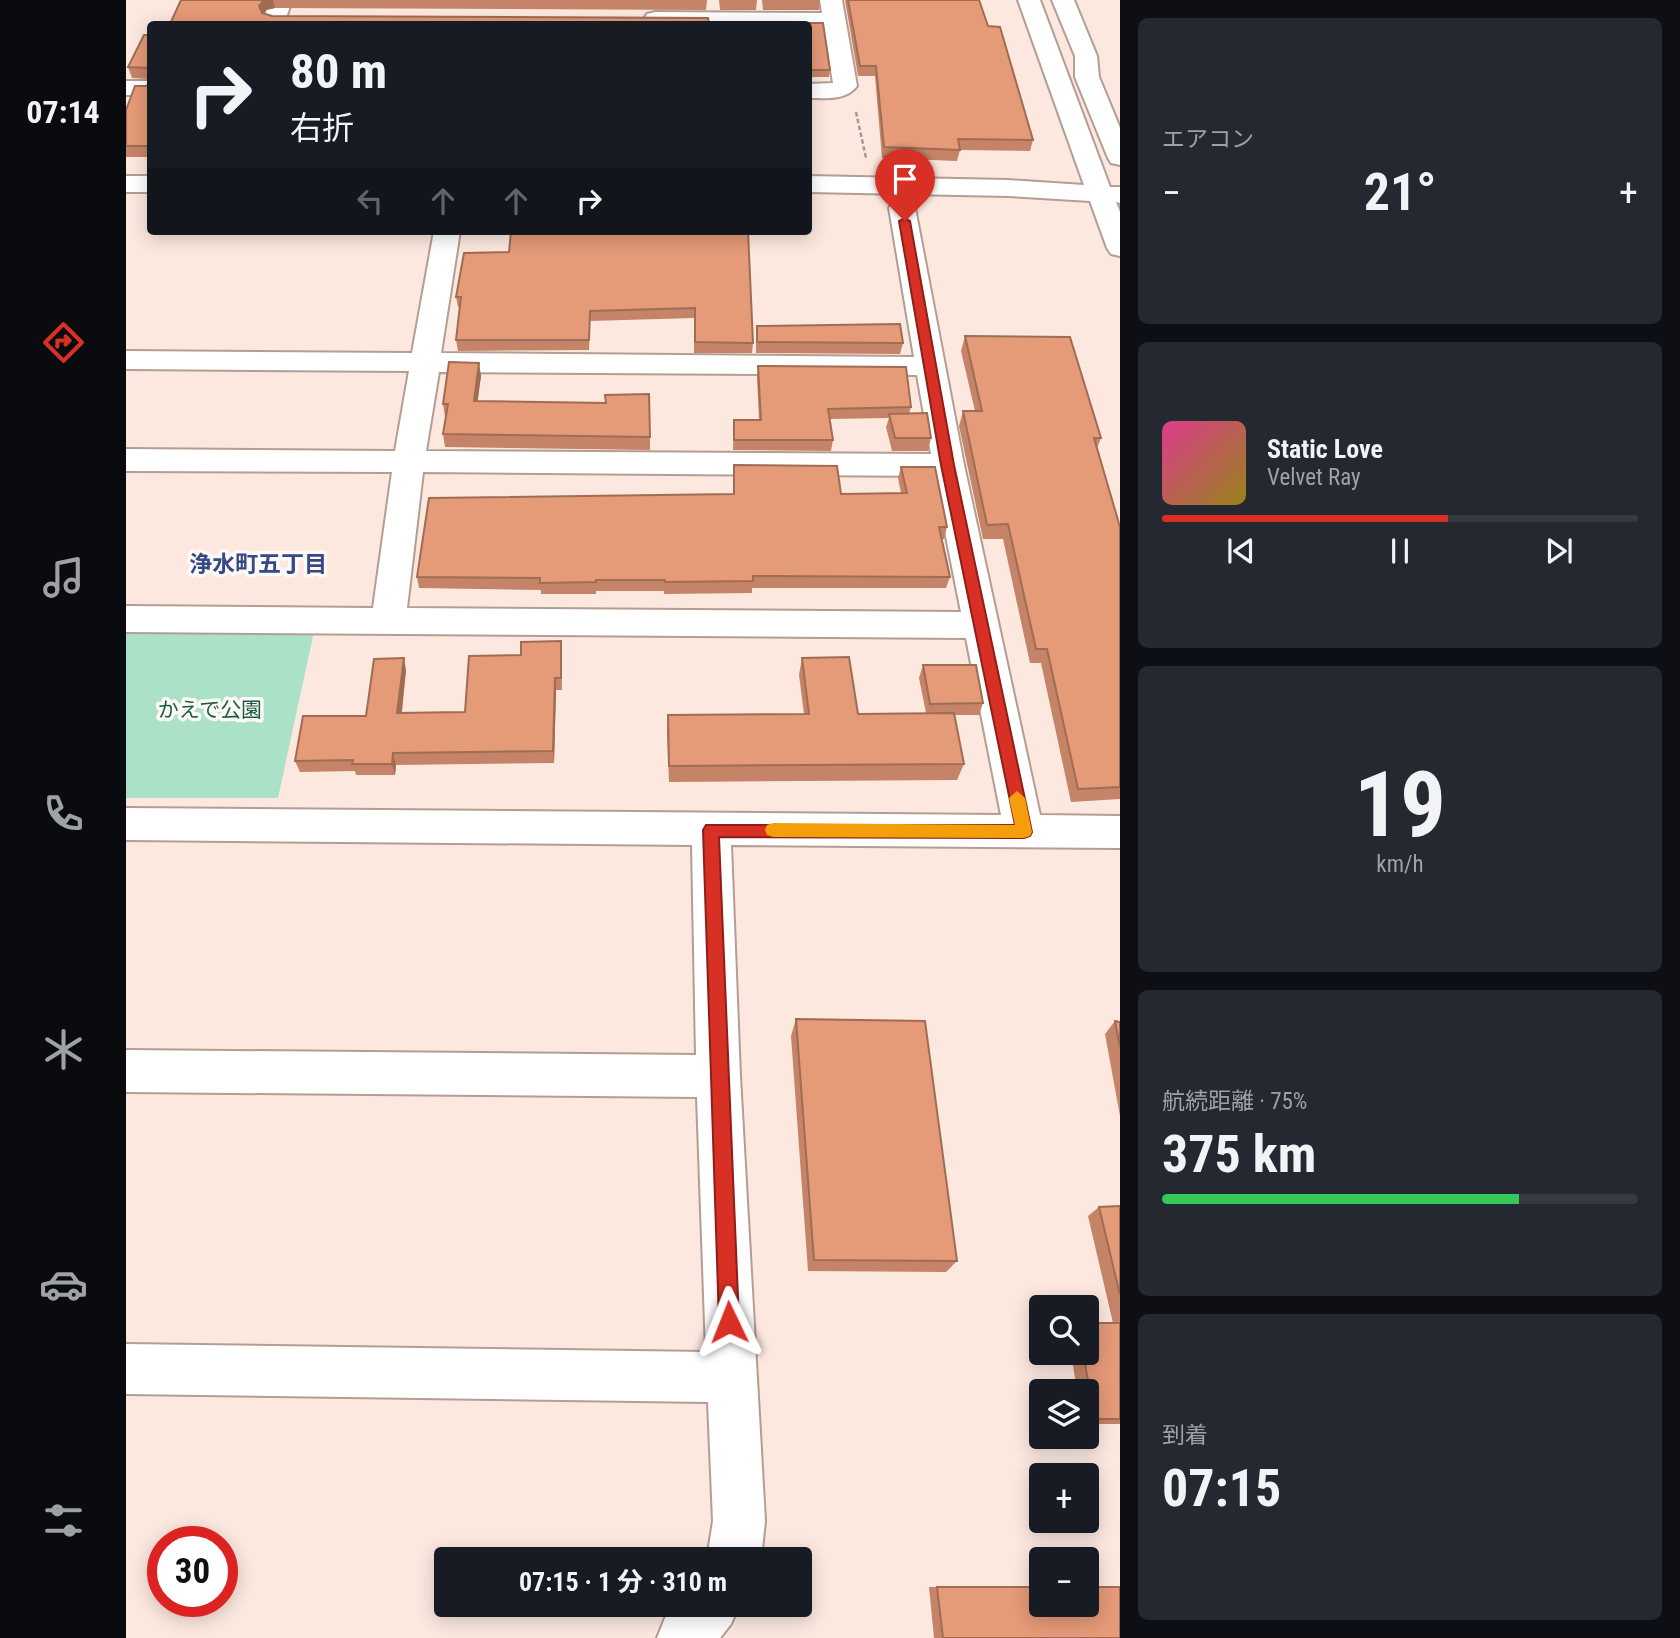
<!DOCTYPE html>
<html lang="ja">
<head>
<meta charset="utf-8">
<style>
  :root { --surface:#171b24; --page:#242831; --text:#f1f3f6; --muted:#9ea1a6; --line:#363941; --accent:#d93025 }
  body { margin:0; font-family:"Roboto Condensed","Noto Sans JP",sans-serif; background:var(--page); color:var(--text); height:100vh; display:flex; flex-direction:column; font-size:26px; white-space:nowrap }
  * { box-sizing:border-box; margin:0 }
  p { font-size:23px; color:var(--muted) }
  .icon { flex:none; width:38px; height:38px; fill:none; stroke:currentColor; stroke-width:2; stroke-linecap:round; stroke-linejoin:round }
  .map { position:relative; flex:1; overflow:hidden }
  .side { display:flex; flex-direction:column; gap:18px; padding:18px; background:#0d0f14; width:560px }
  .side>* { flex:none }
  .hud { position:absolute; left:21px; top:21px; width:665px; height:214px; border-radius:7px; box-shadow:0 4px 18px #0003; background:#171b24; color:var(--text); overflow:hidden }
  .fabs { position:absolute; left:903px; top:1295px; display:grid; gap:14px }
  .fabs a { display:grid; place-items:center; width:70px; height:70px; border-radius:7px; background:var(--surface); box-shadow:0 4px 18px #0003; font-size:35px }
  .speed { position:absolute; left:21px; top:1526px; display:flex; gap:14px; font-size:35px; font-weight:700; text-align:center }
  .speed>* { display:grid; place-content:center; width:91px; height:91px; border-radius:50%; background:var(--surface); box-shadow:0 4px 18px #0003; line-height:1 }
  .speed .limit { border:10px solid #d22; background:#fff; color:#111 }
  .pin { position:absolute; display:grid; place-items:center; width:60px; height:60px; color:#fff; margin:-72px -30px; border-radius:50% 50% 50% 0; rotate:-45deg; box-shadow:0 0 7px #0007 }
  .pin .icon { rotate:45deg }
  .me { position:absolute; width:77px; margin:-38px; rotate:358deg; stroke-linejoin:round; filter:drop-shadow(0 0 5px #0008) }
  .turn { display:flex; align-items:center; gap:24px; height:147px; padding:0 28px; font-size:32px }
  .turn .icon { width:91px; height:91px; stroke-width:2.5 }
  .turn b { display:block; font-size:49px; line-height:60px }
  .lanes { display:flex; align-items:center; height:66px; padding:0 28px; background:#0003; justify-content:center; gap:35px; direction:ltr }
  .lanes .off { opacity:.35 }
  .big { font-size:52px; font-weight:700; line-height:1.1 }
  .side .widget { flex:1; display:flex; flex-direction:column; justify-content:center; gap:10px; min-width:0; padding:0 24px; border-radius:10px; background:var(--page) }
  .side .dial { align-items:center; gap:0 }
  .dial b { font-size:91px; line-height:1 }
  .song { display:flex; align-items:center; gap:21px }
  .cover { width:84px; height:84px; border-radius:10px; background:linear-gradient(135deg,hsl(330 70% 55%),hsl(50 70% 35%)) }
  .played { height:7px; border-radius:4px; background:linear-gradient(90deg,var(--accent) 60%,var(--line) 60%) }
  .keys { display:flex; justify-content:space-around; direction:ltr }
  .heat { display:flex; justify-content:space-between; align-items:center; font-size:38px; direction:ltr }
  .charge { height:10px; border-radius:5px; background:linear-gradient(90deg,#34c759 75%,var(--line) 0) }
  .trip { position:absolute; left:308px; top:1547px; width:378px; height:70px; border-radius:7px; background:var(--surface); box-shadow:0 4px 18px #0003; font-weight:700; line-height:70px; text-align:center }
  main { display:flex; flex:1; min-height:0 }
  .tab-bar { display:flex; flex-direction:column; width:126px; justify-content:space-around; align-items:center; background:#090b0e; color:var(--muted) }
  .tab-bar .icon { width:49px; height:49px }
  .tab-bar .on { color:var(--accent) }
  .tab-bar b { font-size:32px; color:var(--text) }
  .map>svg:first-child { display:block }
  .green { fill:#aae1c7 }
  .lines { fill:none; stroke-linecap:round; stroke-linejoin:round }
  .minor-casing { stroke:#b49d93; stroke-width:4 }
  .tertiary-casing { stroke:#b49d93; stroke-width:4 }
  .path { stroke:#a89891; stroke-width:2.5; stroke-dasharray:4.5 2.5; stroke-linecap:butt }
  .minor { fill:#fff; fill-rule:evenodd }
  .tertiary { fill:#fff; fill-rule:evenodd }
  .wall { fill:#c58467 }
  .shaded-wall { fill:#a06c54 }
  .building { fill:#e59a78; stroke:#a06c54; stroke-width:2 }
  .route { fill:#d93025; stroke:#8d1f18; stroke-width:2 }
  .slow { fill:#f59e0b }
  .labels { text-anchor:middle; stroke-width:7; stroke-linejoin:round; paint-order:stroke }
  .park-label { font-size:21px; fill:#1a5d44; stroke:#fef8f6 }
  .neighbourhood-label { font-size:23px; font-weight:bold; fill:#354a84; stroke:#fef8f6 }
</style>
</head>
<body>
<main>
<nav class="tab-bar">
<b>07:14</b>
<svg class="icon on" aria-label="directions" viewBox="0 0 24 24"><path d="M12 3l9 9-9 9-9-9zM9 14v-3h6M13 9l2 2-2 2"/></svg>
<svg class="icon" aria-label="music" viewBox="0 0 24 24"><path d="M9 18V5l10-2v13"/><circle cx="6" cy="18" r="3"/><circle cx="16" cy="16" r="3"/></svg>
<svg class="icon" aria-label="phone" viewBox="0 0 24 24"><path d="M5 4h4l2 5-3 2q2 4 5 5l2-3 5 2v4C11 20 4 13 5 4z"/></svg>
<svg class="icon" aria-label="climate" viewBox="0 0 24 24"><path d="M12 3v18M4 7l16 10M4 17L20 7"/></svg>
<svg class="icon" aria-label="car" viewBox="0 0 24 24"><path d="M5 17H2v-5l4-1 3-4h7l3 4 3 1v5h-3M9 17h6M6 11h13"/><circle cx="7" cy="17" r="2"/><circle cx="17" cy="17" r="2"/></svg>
<svg class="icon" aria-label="filters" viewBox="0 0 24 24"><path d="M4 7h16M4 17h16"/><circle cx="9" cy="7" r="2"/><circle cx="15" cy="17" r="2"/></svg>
</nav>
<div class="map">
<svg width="994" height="1638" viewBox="0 0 994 1638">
  <rect width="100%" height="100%" fill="#fce8df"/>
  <path class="green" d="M0 625 189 627 152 798H0Z"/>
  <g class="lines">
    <defs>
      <g id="minor">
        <path d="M144 0H166L158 24H136Z"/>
        <path d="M694 0H716L731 86C720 101 699 98 682 98V84L707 83 698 27 524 24 518 19 521 14 529 12 696 13Z"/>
        <rect x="0" y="81" width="24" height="14"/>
        <path d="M776 200 785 202 789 208 838 465 914 815 994 816V848L605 845 614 1076 639 1521 635 1559H581L587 1521 582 1402 0 1394V1344L580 1352 571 1097 0 1092V1050L570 1055 566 845 0 840V808L875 815 840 638 0 632V606L247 608 266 472 0 471V449L269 451 283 371 0 369V351L286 353 308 231H334L315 353 788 357 763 208 767 202ZM313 372 791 375 805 454 300 451ZM297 472 808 476 835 612 281 608Z"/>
        <path d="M551 1605H613L605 1624 594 1638H531L539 1618Z"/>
      </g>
      <g id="tertiary">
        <path d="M892 0H914L984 187H994V203L990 202 994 212V256L985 254 981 248 964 201 882 196 682 192V176L882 180 958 185Z"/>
        <path d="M926 0H948L971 56 973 77 994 128V165L985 163 982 158 949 77V56Z"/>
        <rect x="0" y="176" width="24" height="16"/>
      </g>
    </defs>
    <use href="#minor" class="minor-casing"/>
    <use href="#tertiary" class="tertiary-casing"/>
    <path class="path" d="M730 112 740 158"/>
    <use href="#minor" class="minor"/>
    <use href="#tertiary" class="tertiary"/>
  </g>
  <g class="wall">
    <path d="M55 0H581L580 10 149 8 140 10 138 14 146 16 44 24Z"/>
    <path d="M593 0H631L630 10H594Z"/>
    <path d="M636 0H694L693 10H637Z"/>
    <path d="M719 0H853L862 26 907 140 904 151 834 150 831 161 756 158 749 76H732Z"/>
    <path d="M682 24 704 70 703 77H682Z"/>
    <path d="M24 35V157H0V110L23 84V79L6 78 2 67Z"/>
    <path d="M622 231 627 343 626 353H568V318L464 321 463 350 332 351 330 340 334 307H332L330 297 383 252Z"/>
    <path d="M631 326 777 343 774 354 630 353V338Z"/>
    <path d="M839 336 975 438 971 448 994 527V799L945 802 915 663H904L877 539H857L833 426 837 411H849L835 351Z"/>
    <path d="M632 366 785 407 783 414 805 438 802 451H766L760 427 763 418 704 419 707 440 705 451 607 450 608 420H633L631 377Z"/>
    <path d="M355 376 351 401 524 437V450L319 447 317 434 320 417H319L317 404Z"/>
    <path d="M608 465 715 494 775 493 772 478 775 467 821 527 818 539H816L824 577 820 588H626V593L538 594V591H470V594H415V590L293 588 291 577 607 494Z"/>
    <path d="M435 641 436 690H430L428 763 270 765 269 775H230L229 771 174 772 169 761 240 716 280 670 276 713 339 712Z"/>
    <path d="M676 658 732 714 800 713 793 678 797 665 857 703 853 715H828L838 764 831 780 543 782 541 731 542 715 678 714 673 675Z"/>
    <path d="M670 1019 831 1261 820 1272 682 1271 665 1036Z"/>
    <path d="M989 1021 994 1022V1116L979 1034Z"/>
    <path d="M994 1206V1424H961V1391H951L945 1353H961L987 1323 962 1216 973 1207Z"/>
    <path d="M803 1587H811L994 1638H808Z"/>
  </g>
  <g class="shaded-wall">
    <path d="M138 0H147L149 8 140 10 136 17 133 6Z"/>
    <path d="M353 363 355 376 350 414 348 401Z"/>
    <path d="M278 658 280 670 274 724 271 713Z"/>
    <path d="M429 678 430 690 428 763 427 751Z"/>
    <path d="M267 753 270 765 269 775 266 764Z"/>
  </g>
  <g class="building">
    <path d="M55 0H138L133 6 136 13 146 16 582 18 583 24H44Z"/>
    <path d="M722 0H853L862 26 874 27 907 140 832 139 834 150 758 147 750 66H734Z"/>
    <path d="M640 23H697L704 70H682V24H640Z"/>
    <path d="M18 35H24V146H0V110L9 86H20L23 84 22 68 2 67Z"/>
    <path d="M385 231H622L627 343 569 342V308L464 311 463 340H330L335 297H330L338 253 383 252Z"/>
    <path d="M774 324 777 343 631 342V326Z"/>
    <path d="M839 336 944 337 975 438H968L994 527V787L952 789 921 649H910L882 524 861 525 837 411H856Z"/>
    <path d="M323 362 353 363 348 401 480 403 479 395 523 394 524 437 317 434 322 404H317Z"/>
    <path d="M632 366 780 367 785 407 702 409 707 440H608V420H635Z"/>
    <path d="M801 413 805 438H769L763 414Z"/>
    <path d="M608 465 711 466 715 494 781 493 775 467H809L821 527H813L824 577 627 576V581L539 582V580H470V582L414 583V578L291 577 303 498 608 494Z"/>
    <path d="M435 641V678H429L427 751 267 753 266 764H226L227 760 169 761 177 716H240L248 659 278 658 271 713 339 712 343 656 395 655V642Z"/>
    <path d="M723 657 732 714 828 713 838 764 543 766 542 715 683 714 676 658Z"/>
    <path d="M797 665H850L857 703 804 704Z"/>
    <path d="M670 1019 799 1021 831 1261 688 1260Z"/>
    <path d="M989 1021 994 1022V1047Z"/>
    <path d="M994 1206V1295L973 1207Z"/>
    <path d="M961 1323H994V1419H969L957 1353H961Z"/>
    <path d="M811 1587H915V1605H961V1587H994V1638H817Z"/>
  </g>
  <path class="route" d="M779 218 784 221 828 465 906 832 904 836 898 838 593 837 613 1322 610 1329 603 1332 596 1329 593 1322 577 830 580 825H889L815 465 773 221Z"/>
  <path class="slow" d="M891 791 899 798 906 832 904 836 898 838 647 837 641 835 639 830 641 825 647 823 889 825 883 798Z"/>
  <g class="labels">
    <g class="park-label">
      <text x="84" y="717">かえで公園</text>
    </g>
    <g class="neighbourhood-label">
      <text x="132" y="572">浄水町五丁目</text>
    </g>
  </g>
</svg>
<div class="fabs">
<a><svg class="icon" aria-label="search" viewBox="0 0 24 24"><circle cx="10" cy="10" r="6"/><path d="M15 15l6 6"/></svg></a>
<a><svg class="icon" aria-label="layers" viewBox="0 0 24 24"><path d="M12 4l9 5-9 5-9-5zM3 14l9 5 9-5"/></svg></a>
<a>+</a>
<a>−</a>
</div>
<div class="speed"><div class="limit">30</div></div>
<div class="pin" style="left:779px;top:221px;background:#d93025"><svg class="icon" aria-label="arrive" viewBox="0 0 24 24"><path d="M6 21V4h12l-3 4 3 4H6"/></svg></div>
<svg class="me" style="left:603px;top:1322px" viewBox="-20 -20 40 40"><path d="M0-17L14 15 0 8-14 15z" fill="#d93025" stroke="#fff" stroke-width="4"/></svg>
<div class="trip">07:15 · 1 分 · 310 m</div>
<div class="hud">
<div class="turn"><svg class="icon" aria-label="right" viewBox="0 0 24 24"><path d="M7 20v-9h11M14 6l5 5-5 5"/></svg><div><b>80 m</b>右折</div></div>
<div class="lanes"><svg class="icon off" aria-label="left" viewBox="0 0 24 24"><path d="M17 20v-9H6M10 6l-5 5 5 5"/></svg><svg class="icon off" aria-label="ahead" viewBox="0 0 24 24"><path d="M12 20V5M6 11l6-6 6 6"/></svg><svg class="icon off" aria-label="ahead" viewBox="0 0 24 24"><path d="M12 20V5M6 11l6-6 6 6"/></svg><svg class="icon" aria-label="right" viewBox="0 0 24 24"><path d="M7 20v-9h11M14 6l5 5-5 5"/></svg></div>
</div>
</div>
<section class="side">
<div class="widget"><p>エアコン</p>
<div class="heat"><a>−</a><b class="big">21°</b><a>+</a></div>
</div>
<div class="widget">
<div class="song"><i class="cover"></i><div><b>Static Love</b><p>Velvet Ray</p></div></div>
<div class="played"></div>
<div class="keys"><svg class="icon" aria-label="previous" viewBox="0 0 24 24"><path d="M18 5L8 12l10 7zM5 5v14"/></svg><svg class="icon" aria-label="pause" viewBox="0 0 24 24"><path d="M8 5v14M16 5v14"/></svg><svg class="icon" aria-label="next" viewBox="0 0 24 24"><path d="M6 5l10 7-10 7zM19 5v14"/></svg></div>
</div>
<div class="widget dial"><b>19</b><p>km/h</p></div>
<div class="widget"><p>航続距離 · 75%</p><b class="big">375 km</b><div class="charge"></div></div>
<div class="widget"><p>到着</p><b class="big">07:15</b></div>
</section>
</main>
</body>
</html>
